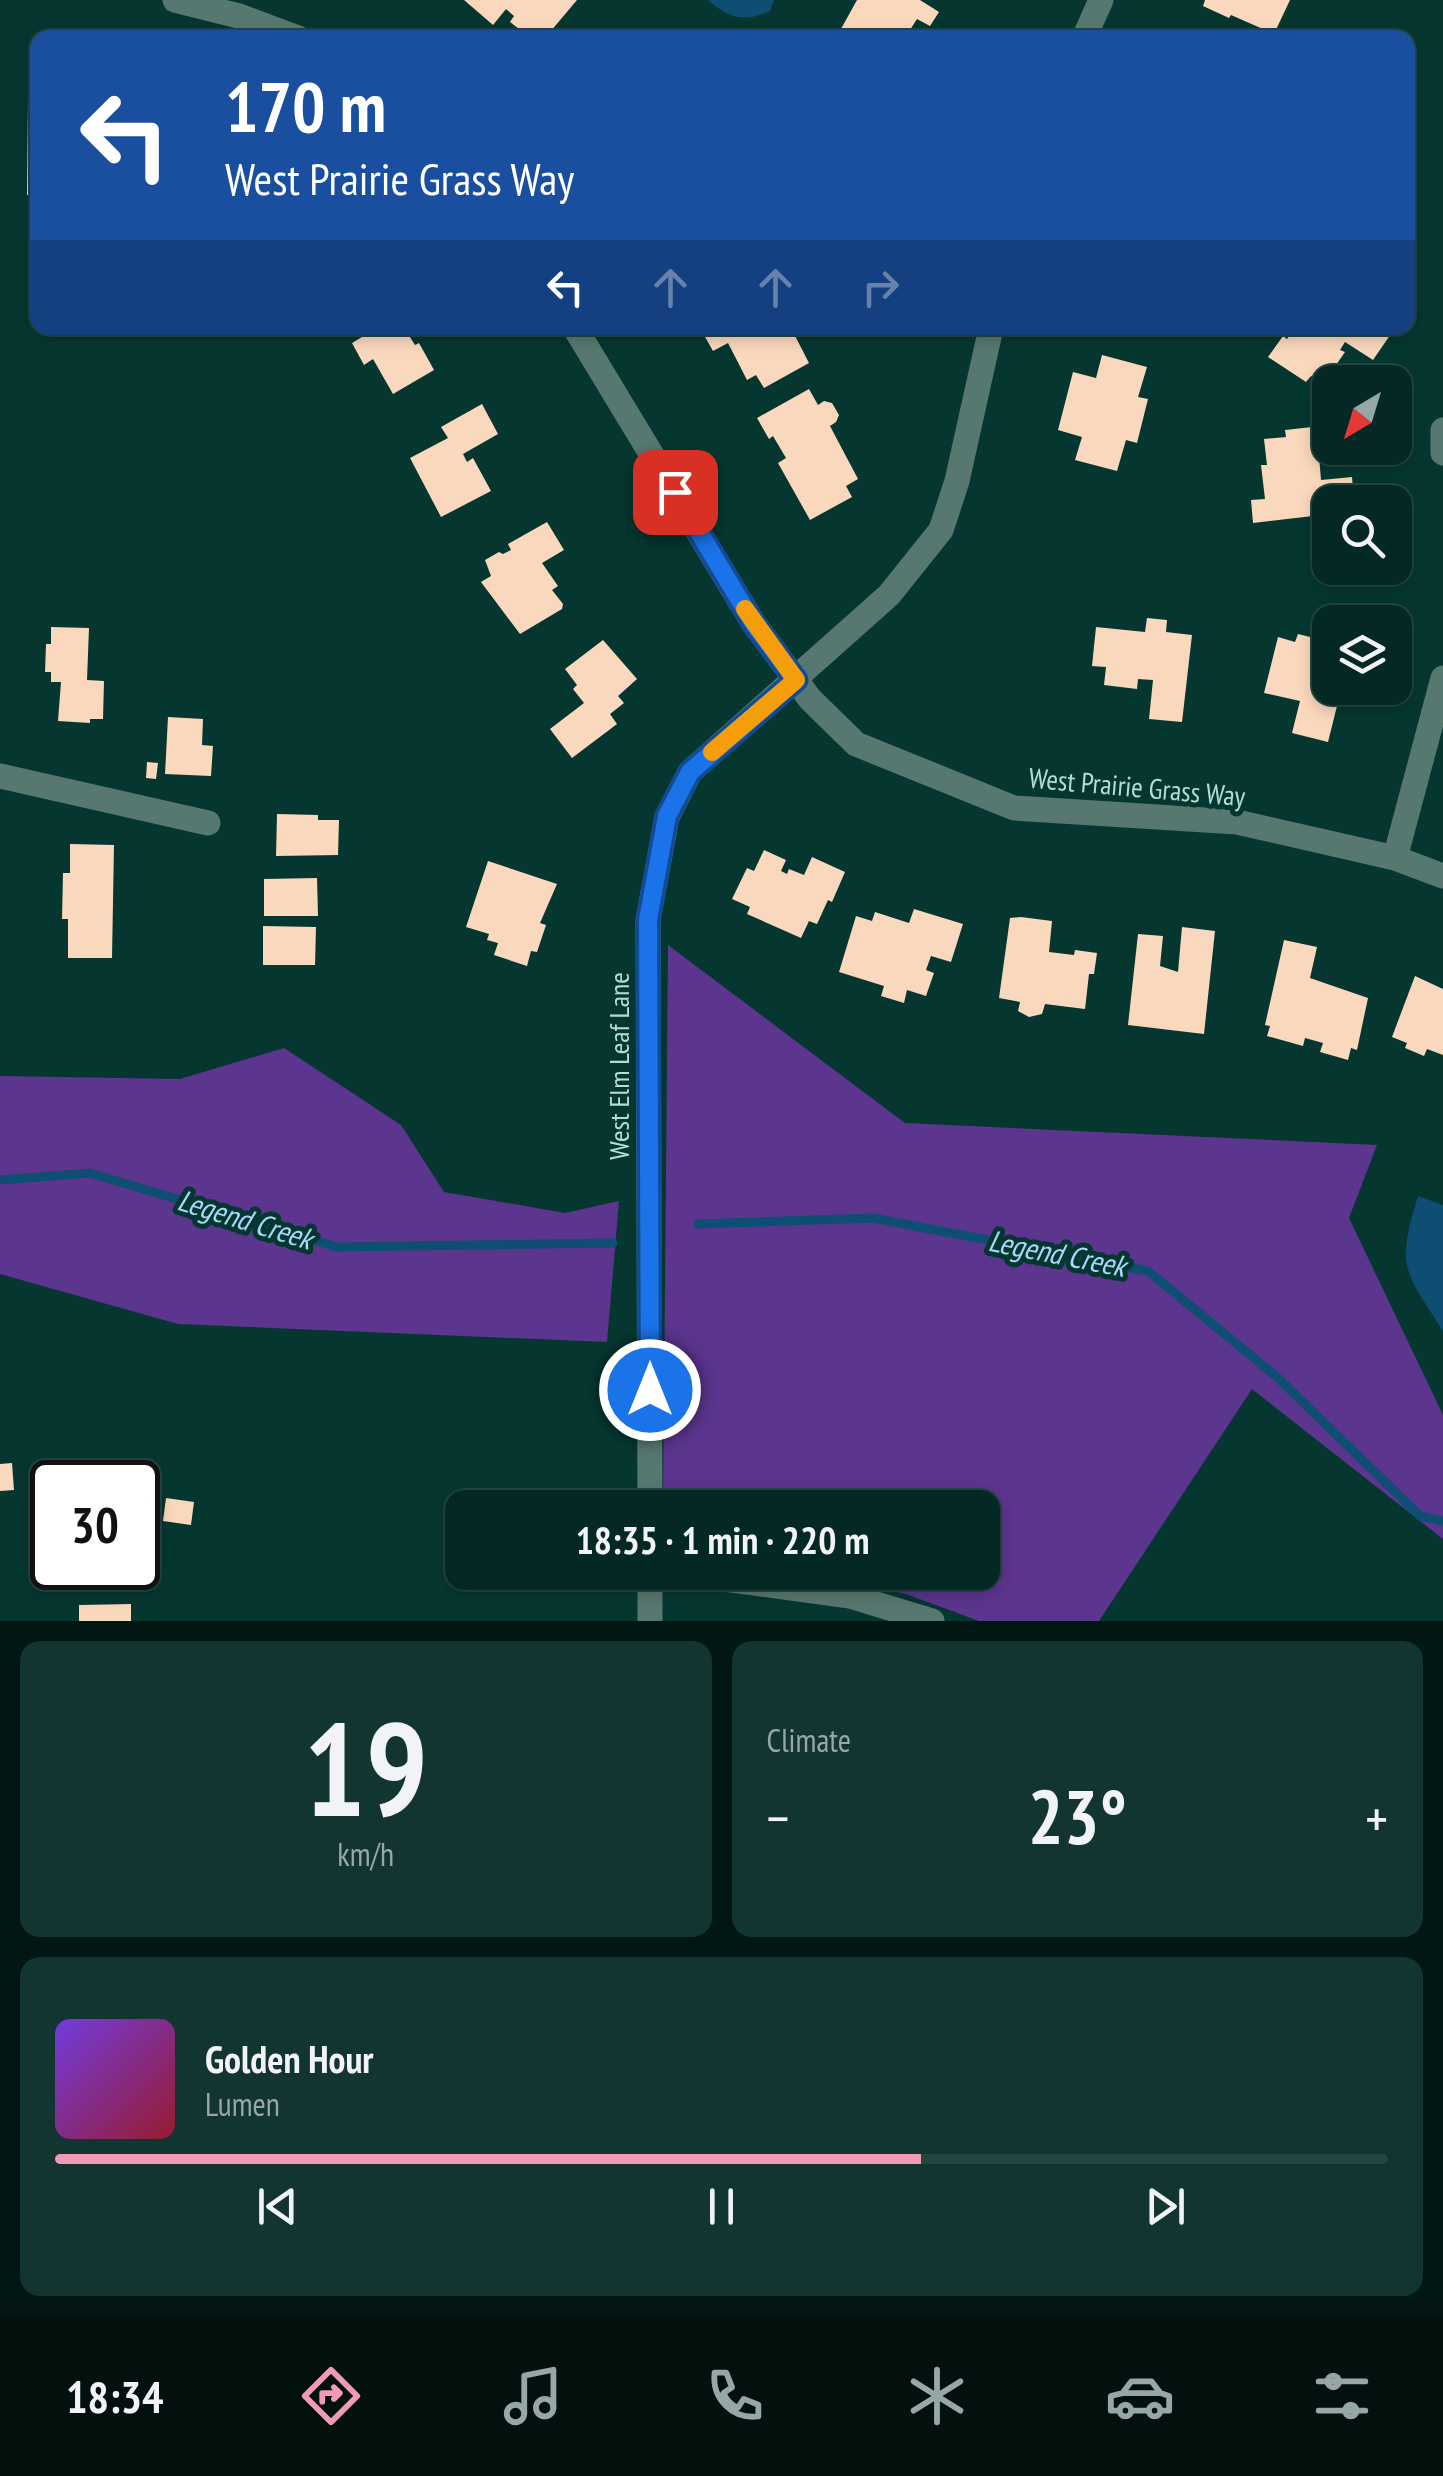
<!DOCTYPE html>
<html lang="en">
<head>
<meta charset="utf-8">
<style>
  :root { --surface:#042924; --page:#123531; --text:#f1f3f6; --muted:#97a6a6; --line:#254541; --accent:#f09ab5 }
  body { margin:0; font-family:"PT Sans Narrow",sans-serif; background:var(--page); color:var(--text); height:100vh; display:flex; flex-direction:column; font-size:38px; white-space:nowrap }
  * { box-sizing:border-box; margin:0 }
  p { font-size:32px; color:var(--muted) }
  .icon { flex:none; width:55px; height:55px; fill:none; stroke:currentColor; stroke-width:2; stroke-linecap:round; stroke-linejoin:round }
  .map { position:relative; height:1621px; overflow:hidden }
  .drawer { display:flex; flex-direction:column; gap:20px; padding:20px; background:#021714; flex:1 }
  .drawer>* { flex:none }
  .top-card { position:absolute; left:30px; top:30px; width:1385px; height:305px; border-radius:20px; box-shadow:0 5px 15px #0003,0 0 0 2px var(--line); background:#1a4fa0; color:#fff; overflow:hidden }
  .needle { width:65px; rotate:218deg }
  .tools { position:absolute; left:1312px; top:365px; display:grid; gap:20px }
  .tools a { display:grid; place-items:center; width:100px; height:100px; border-radius:20px; background:var(--surface); box-shadow:0 5px 15px #0003,0 0 0 2px var(--line); font-size:50px }
  .speed { position:absolute; left:30px; top:1460px; display:flex; gap:20px; font-size:50px; font-weight:700; text-align:center }
  .speed>* { display:grid; place-content:center; width:130px; height:130px; border-radius:50%; background:var(--surface); box-shadow:0 5px 15px #0003,0 0 0 2px var(--line); line-height:1 }
  .speed .limit { border:5px solid #111; border-radius:15px; background:#fff; color:#111 }
  .pin { position:absolute; display:grid; place-items:center; width:85px; height:85px; color:#fff; margin:-42px; border-radius:20px; box-shadow:0 5px 15px #0006 }
  .me { position:absolute; width:110px; margin:-55px; rotate:0deg; stroke-linejoin:round; filter:drop-shadow(0 0 8px #0008) }
  .turn { display:flex; align-items:center; gap:35px; height:210px; padding:0 30px; font-size:45px }
  .turn .icon { width:130px; height:130px; stroke-width:2.5 }
  .turn b { display:block; font-size:70px; line-height:85px }
  .lanes { display:flex; align-items:center; height:95px; padding:0 30px; background:#0003; justify-content:center; gap:50px; direction:ltr }
  .lanes .off { opacity:.35 }
  .big { font-size:75px; font-weight:700; line-height:1.1 }
  .drawer .widget { flex:1; display:flex; flex-direction:column; justify-content:center; gap:15px; min-width:0; padding:0 35px; border-radius:20px; background:var(--page) }
  .drawer .dial { align-items:center; gap:0 }
  .dial b { font-size:130px; line-height:1 }
  .song { display:flex; align-items:center; gap:30px }
  .cover { width:120px; height:120px; border-radius:15px; background:linear-gradient(135deg,hsl(260 70% 55%),hsl(350 70% 35%)) }
  .played { height:10px; border-radius:5px; background:linear-gradient(90deg,var(--accent) 65%,var(--line) 65%) }
  .keys { display:flex; justify-content:space-around; direction:ltr }
  .heat { display:flex; justify-content:space-between; align-items:center; font-size:55px; direction:ltr }
  .drawer .tiles { flex:1; display:grid; gap:20px; grid-template-columns:1fr 1fr }
  .widget:last-child { grid-column:span 2 }
  .trip { position:absolute; left:445px; top:1490px; width:555px; height:100px; border-radius:20px; background:var(--surface); box-shadow:0 5px 15px #0003,0 0 0 2px var(--line); font-weight:700; line-height:100px; text-align:center }
  .tab-bar { display:flex; height:160px; justify-content:space-around; align-items:center; background:#02100e; color:var(--muted) }
  .tab-bar .icon { width:70px; height:70px }
  .tab-bar .on { color:var(--accent) }
  .tab-bar b { font-size:45px; color:var(--text) }
  .map>svg:first-child { display:block }
  .green { fill:#5b358e }
  .water { fill:#0d4e72 }
  .lines { fill:none; stroke-linecap:round; stroke-linejoin:round }
  .stream { stroke:#0d4e72; stroke-width:9 }
  .building { fill:#fad8bd }
  .minor { stroke:#577870; stroke-width:25 }
  .route-casing { stroke:#114b97; stroke-width:25 }
  .route { stroke:#1a73e8; stroke-width:18 }
  .slow { stroke:#f59e0b; stroke-width:18 }
  .labels { text-anchor:middle; stroke-width:10; stroke-linejoin:round; paint-order:stroke }
  .street-label { font-size:28px; fill:#b4dcd3; stroke:#053730 }
  .water-label { font-size:30px; font-style:italic; fill:#a8d7fa; stroke:#053730 }
</style>
</head>
<body>
<div class="map">
<svg width="1443" height="1621" viewBox="0 0 1443 1621">
  <rect width="100%" height="100%" fill="#053730"/>
  <g class="green">
    <path d="M668 945 905 1123 1377 1145 1349 1218 1443 1415V1539L1252 1389 1099 1621H979L906 1594 807 1573 982 1572V1508H663Z"/>
    <path d="M284 1048 401 1125 444 1192 565 1213 619 1201 607 1342 178 1324 0 1274V1076L180 1079Z"/>
  </g>
  <g class="water">
    <path d="M708 0H774L770 11C745 23 728 18 708 0Z"/>
    <path d="M1418 1196 1443 1205V1331C1404 1270 1396 1268 1418 1196Z"/>
  </g>
  <g class="lines">
    <g class="stream">
      <path d="M0 1180 90 1173 337 1247 613 1243"/>
      <path d="M698 1224 873 1218 1148 1271 1277 1377 1420 1516 1443 1521"/>
    </g>
  </g>
  <g class="building">
    <path d="M464 0H577L545 38H521L519 29 510 22 514 16 506 9 493 25Z"/>
    <path d="M857 0H920L939 12 930 26 917 19 908 33 914 38H836Z"/>
    <path d="M1205 0H1290L1274 34 1231 15 1229 18 1203 6Z"/>
    <path d="M28 101H38V195H27Z"/>
    <path d="M356 328H420L408 334 415 345 419 343 434 370 393 394 373 359 364 365 352 343 362 337Z"/>
    <path d="M700 328H791L809 363 764 388 756 375 747 380 728 343 713 351Z"/>
    <path d="M1295 328H1395L1373 360 1345 342 1340 350 1345 352 1323 384 1311 376 1306 382 1268 357 1283 336 1287 339Z"/>
    <path d="M1102 355 1147 367 1138 397 1148 399 1137 443 1126 440 1117 471 1075 460 1082 437 1058 430 1073 372 1096 378Z"/>
    <path d="M809 389 818 405 824 401 832 403 839 415 836 422 830 426 858 479 846 486 852 497 810 520 778 463 786 458 773 436 769 439 757 418Z"/>
    <path d="M482 404 498 434 463 454 467 462 473 458 491 491 441 517 410 458 448 438 441 427Z"/>
    <path d="M1312 427 1313 436 1321 435 1326 440 1329 450 1319 456 1321 480 1352 477 1354 502H1330V514L1253 523 1251 500 1265 499 1261 465H1267L1264 439 1286 437 1285 430Z"/>
    <path d="M547 522 564 550 542 563 558 586 552 590 563 604 562 609 520 634 481 582 491 576 485 560 499 552 503 554 511 550 508 544Z"/>
    <path d="M1147 618 1167 620 1166 632 1192 635 1182 722 1149 719 1153 680 1138 679 1137 689 1104 685 1106 667 1092 666 1096 627 1145 632Z"/>
    <path d="M51 627 89 628 87 680 104 681 103 719H90V723L58 721 61 682H51V672H45L46 644H51Z"/>
    <path d="M1298 634 1326 641 1324 648 1330 650V688H1340V694L1328 742 1292 733 1300 701 1264 693 1278 637 1295 642Z"/>
    <path d="M603 640 637 679 618 696 624 703 610 714 617 724 572 758 550 729 584 703 573 689 577 685 565 669Z"/>
    <path d="M168 717 203 719 202 745 213 746 211 776 165 774Z"/>
    <path d="M147 762 158 763 156 779 146 778Z"/>
    <path d="M277 814 318 815V820H339L338 855 276 856Z"/>
    <path d="M70 844 114 845 112 958H68V919H62L63 873H70Z"/>
    <path d="M764 850 786 860 781 871 787 874 789 869 804 875 812 857 845 872 832 902 828 900 817 924 809 921 801 938 747 914 750 907 732 899 747 868 754 871Z"/>
    <path d="M488 861 557 884 540 923 546 925 537 952 531 951 527 966 494 955 498 943 487 940 489 934 466 927Z"/>
    <path d="M317 878 318 916H264V879Z"/>
    <path d="M914 909 963 924 951 962 931 956 926 970 934 973 926 996 907 990 904 1003 881 996 884 986 839 972 856 916 872 921 875 912 909 923Z"/>
    <path d="M1021 917 1052 921 1049 952 1074 955 1075 950 1097 953 1094 974H1089L1085 1009 1045 1004 1042 1014 1029 1017 1018 1011 1020 1002 999 998 1010 918Z"/>
    <path d="M263 926 316 927 315 965H263Z"/>
    <path d="M1182 927 1215 931 1204 1034 1128 1025 1138 934 1163 936 1160 966 1178 972Z"/>
    <path d="M1284 940 1317 947 1310 978 1368 998 1357 1050 1351 1048 1348 1060 1320 1052 1323 1043 1305 1038 1303 1046 1267 1036 1270 1026 1265 1025Z"/>
    <path d="M1415 976 1443 989V1055L1427 1049 1424 1056 1405 1048 1407 1043 1392 1037Z"/>
    <path d="M12 1463 14 1490 0 1491V1464Z"/>
    <path d="M166 1498 194 1502 191 1525 163 1521Z"/>
    <path d="M131 1604V1621H79V1605Z"/>
  </g>
  <g class="lines">
    <g class="minor">
      <path d="M175 0 239 16 298 38"/>
      <path d="M1084 38 1101 0"/>
      <path d="M575 328 754 624 810 699 856 744 1014 808 1237 822 1395 858 1443 876"/>
      <path d="M1443 430V453"/>
      <path d="M0 776 208 823"/>
      <path d="M1395 858 1443 678"/>
      <path d="M650 1508 648 920 667 817 690 772 889 595 941 530 957 481 991 328"/>
      <path d="M650 1572V1621"/>
      <path d="M671 1572 850 1596 932 1621"/>
    </g>
  </g>
  <g class="lines">
    <defs>
      <path id="route" d="M650 1390 648 920 667 816 690 772 796 680 754 624 675 492"/>
    </defs>
    <use href="#route" class="route-casing"/>
    <use href="#route" class="route"/>
    <path class="slow" d="M712 752 796 680 745 609"/>
  </g>
  <g class="labels">
    <g class="street-label">
      <text transform="translate(1137 787) rotate(5)" y="10">West Prairie Grass Way</text>
      <text transform="translate(619 1066) rotate(-90)" y="10">West Elm Leaf Lane</text>
    </g>
    <g class="water-label">
      <text transform="translate(245 1220) rotate(17)" y="10">Legend Creek</text>
      <text transform="translate(1057 1254) rotate(11)" y="10">Legend Creek</text>
    </g>
  </g>
</svg>
<div class="tools">
<a><svg class="needle" viewBox="-14 -14 28 28"><path d="M0-13l5 13h-10z" fill="#e53935"/><path d="M0 13l5-13h-10z" fill="#97a6a6"/></svg></a>
<a><svg class="icon" aria-label="search" viewBox="0 0 24 24"><circle cx="10" cy="10" r="6"/><path d="M15 15l6 6"/></svg></a>
<a><svg class="icon" aria-label="layers" viewBox="0 0 24 24"><path d="M12 4l9 5-9 5-9-5zM3 14l9 5 9-5"/></svg></a>
</div>
<div class="speed"><div class="limit">30</div></div>
<div class="pin" style="left:675px;top:492px;background:#d93025"><svg class="icon" aria-label="arrive" viewBox="0 0 24 24"><path d="M6 21V4h12l-3 4 3 4H6"/></svg></div>
<svg class="me" style="left:650px;top:1390px" viewBox="-20 -20 40 40"><circle r="17" fill="#1a73e8" stroke="#fff" stroke-width="3"/><path d="M0-11L8 9 0 5-8 9z" fill="#fff"/></svg>
<div class="trip">18:35 · 1 min · 220 m</div>
<div class="top-card">
<div class="turn"><svg class="icon" aria-label="left" viewBox="0 0 24 24"><path d="M17 20v-9H6M10 6l-5 5 5 5"/></svg><div><b>170 m</b>West Prairie Grass Way</div></div>
<div class="lanes"><svg class="icon" aria-label="left" viewBox="0 0 24 24"><path d="M17 20v-9H6M10 6l-5 5 5 5"/></svg><svg class="icon off" aria-label="ahead" viewBox="0 0 24 24"><path d="M12 20V5M6 11l6-6 6 6"/></svg><svg class="icon off" aria-label="ahead" viewBox="0 0 24 24"><path d="M12 20V5M6 11l6-6 6 6"/></svg><svg class="icon off" aria-label="right" viewBox="0 0 24 24"><path d="M7 20v-9h11M14 6l5 5-5 5"/></svg></div>
</div>
</div>
<section class="drawer">
<div class="tiles">
<div class="widget dial"><b>19</b><p>km/h</p></div>
<div class="widget"><p>Climate</p>
<div class="heat"><a>−</a><b class="big">23°</b><a>+</a></div>
</div>
<div class="widget">
<div class="song"><i class="cover"></i><div><b>Golden Hour</b><p>Lumen</p></div></div>
<div class="played"></div>
<div class="keys"><svg class="icon" aria-label="previous" viewBox="0 0 24 24"><path d="M18 5L8 12l10 7zM5 5v14"/></svg><svg class="icon" aria-label="pause" viewBox="0 0 24 24"><path d="M8 5v14M16 5v14"/></svg><svg class="icon" aria-label="next" viewBox="0 0 24 24"><path d="M6 5l10 7-10 7zM19 5v14"/></svg></div>
</div>
</div>
</section>
<nav class="tab-bar">
<b>18:34</b>
<svg class="icon on" aria-label="directions" viewBox="0 0 24 24"><path d="M12 3l9 9-9 9-9-9zM9 14v-3h6M13 9l2 2-2 2"/></svg>
<svg class="icon" aria-label="music" viewBox="0 0 24 24"><path d="M9 18V5l10-2v13"/><circle cx="6" cy="18" r="3"/><circle cx="16" cy="16" r="3"/></svg>
<svg class="icon" aria-label="phone" viewBox="0 0 24 24"><path d="M5 4h4l2 5-3 2q2 4 5 5l2-3 5 2v4C11 20 4 13 5 4z"/></svg>
<svg class="icon" aria-label="climate" viewBox="0 0 24 24"><path d="M12 3v18M4 7l16 10M4 17L20 7"/></svg>
<svg class="icon" aria-label="car" viewBox="0 0 24 24"><path d="M5 17H2v-5l4-1 3-4h7l3 4 3 1v5h-3M9 17h6M6 11h13"/><circle cx="7" cy="17" r="2"/><circle cx="17" cy="17" r="2"/></svg>
<svg class="icon" aria-label="filters" viewBox="0 0 24 24"><path d="M4 7h16M4 17h16"/><circle cx="9" cy="7" r="2"/><circle cx="15" cy="17" r="2"/></svg>
</nav>
</body>
</html>
